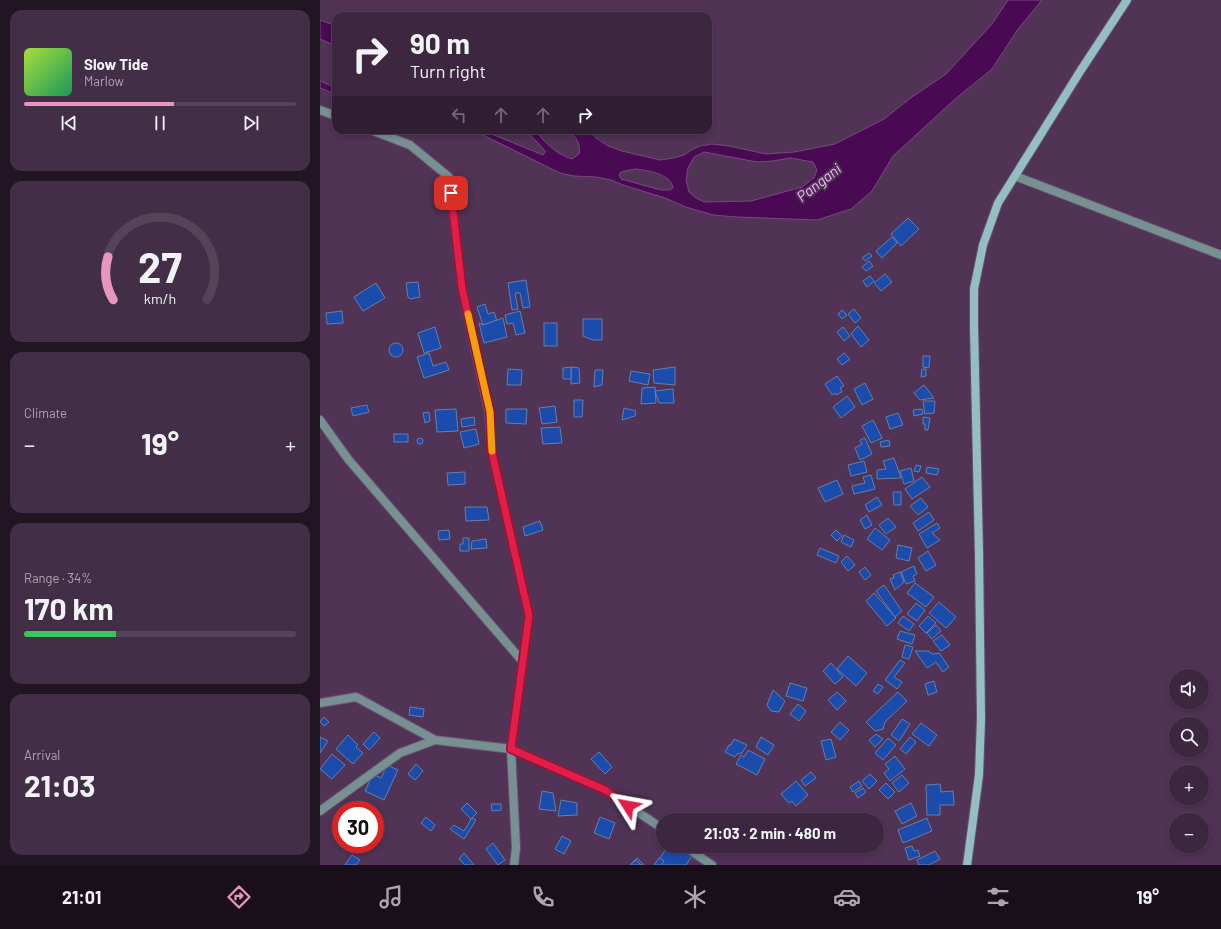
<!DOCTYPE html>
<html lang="en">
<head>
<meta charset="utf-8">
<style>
  :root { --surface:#3c2640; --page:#432e47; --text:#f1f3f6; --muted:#aca5b1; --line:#554359; --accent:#e797bd }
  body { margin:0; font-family:Barlow,sans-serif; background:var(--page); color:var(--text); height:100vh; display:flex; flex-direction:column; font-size:15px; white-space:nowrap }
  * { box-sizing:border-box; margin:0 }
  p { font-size:13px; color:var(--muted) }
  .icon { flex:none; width:22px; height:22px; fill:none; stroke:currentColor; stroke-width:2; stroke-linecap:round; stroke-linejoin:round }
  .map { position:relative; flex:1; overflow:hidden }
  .details { display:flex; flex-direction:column; gap:10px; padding:10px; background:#211523; width:320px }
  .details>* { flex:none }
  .hud { position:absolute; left:12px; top:12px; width:380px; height:122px; border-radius:12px; box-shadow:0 2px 6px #0003,0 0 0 1px var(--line); background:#3c2640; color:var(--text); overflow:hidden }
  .fabs { position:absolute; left:849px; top:669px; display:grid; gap:8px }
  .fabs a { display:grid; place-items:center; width:40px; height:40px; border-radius:50%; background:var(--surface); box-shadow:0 2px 6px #0003,0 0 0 1px var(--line); font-size:20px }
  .speed { position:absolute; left:12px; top:801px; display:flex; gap:8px; font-size:20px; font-weight:700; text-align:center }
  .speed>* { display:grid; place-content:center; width:52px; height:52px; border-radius:50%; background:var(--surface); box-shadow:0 2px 6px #0003,0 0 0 1px var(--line); line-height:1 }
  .speed .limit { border:6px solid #d22; background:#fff; color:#111 }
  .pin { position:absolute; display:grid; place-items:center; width:34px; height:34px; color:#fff; margin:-17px; border-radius:8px; box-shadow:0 2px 6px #0006 }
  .me { position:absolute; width:44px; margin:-22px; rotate:304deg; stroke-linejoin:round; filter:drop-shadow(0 0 3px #0008) }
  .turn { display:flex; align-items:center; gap:14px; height:84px; padding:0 12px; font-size:18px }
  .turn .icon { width:52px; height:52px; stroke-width:2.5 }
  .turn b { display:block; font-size:28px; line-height:34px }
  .lanes { display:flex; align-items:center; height:38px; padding:0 12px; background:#0003; justify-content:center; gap:20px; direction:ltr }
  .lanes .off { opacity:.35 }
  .big { font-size:30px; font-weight:700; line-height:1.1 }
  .details .card { flex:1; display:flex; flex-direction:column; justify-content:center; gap:6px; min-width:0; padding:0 14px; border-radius:12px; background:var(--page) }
  .details .dial { align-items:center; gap:0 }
  .dial svg { height:104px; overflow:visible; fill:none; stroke:var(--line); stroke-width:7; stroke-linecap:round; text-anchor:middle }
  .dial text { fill:var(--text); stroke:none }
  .song { display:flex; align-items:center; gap:12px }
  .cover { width:48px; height:48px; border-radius:6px; background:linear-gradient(135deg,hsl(80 70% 55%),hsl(150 70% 35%)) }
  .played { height:4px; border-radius:2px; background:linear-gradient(90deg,var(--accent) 55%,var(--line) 55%) }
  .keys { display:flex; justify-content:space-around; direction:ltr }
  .heat { display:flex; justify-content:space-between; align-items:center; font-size:22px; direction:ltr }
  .charge { height:6px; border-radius:3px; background:linear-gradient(90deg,#34c759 34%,var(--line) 0) }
  .trip { position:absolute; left:336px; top:813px; width:228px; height:40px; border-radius:20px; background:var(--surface); box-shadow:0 2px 6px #0003,0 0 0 1px var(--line); font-weight:700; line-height:40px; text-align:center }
  .dock { display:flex; height:64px; justify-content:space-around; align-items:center; background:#180f1a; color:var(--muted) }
  .dock .icon { width:28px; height:28px }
  .dock .current { color:var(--accent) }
  .dock b { font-size:18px; color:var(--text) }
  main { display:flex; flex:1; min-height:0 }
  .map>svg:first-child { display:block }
  .water { fill:#4a0953; stroke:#7b4882; fill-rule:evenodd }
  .building { fill:#1b4cac; stroke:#687ea6 }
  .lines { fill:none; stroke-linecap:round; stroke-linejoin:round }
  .street-casing { stroke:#6c5171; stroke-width:10 }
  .secondary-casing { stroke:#6c5171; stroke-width:10 }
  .street { stroke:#779193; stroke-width:8 }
  .secondary { stroke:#94bfc2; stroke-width:8 }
  .route-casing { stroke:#92132f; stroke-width:10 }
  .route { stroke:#e11d48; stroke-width:7 }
  .slow { stroke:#f59e0b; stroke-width:7 }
  .labels { text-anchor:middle; stroke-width:4; stroke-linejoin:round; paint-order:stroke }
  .water-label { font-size:15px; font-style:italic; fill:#f4b7fe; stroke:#503355 }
</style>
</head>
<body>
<main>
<section class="details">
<div class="card">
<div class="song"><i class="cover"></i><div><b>Slow Tide</b><p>Marlow</p></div></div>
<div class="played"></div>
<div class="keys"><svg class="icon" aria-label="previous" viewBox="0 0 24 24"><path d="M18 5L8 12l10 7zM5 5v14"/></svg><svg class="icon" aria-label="pause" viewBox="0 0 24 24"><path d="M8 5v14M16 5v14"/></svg><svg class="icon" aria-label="next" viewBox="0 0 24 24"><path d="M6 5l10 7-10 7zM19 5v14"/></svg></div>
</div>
<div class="card dial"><svg viewBox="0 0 100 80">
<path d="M14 69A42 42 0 1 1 86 69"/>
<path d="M14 69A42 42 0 0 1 10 36" stroke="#e797bd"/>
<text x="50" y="56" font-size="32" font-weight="700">27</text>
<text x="50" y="72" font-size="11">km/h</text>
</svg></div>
<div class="card"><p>Climate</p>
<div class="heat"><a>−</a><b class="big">19°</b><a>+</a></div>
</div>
<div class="card"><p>Range · 34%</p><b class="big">170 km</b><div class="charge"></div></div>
<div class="card"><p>Arrival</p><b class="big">21:03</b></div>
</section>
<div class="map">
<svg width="901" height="865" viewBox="0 0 901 865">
  <rect width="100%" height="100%" fill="#503355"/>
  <g class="water">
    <path d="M688 0H722L698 29 672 69 634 100 573 156 552 191 531 209 497 220 417 217 393 215 366 207 345 198 303 185 291 180 276 177 254 176 240 173 163 135 148 130H162L223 155 225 152V151L206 130H215C225 143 236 154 252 159L259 154C261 142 256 139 249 130H269L276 138 288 146 302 151 340 160 353 158 364 155 373 149 380 146 392 144 409 146 446 154 474 152 515 144 564 119 592 97 626 74 672 24ZM384 152 437 162 453 161 470 158 493 162 497 170 494 178 482 187 431 201 384 202 376 198 369 192 366 180 368 168 374 157ZM315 169C327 170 351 174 353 188L350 190H341L301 179 299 175 301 172Z"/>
    <path d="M0 20 16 26V46L0 39Z"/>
    <path d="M0 81 16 88V94L0 88Z"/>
  </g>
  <g class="building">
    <path d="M588 218 599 229 581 246 571 234Z"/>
    <path d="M572 237 577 243 562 258 556 251Z"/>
    <path d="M549 253 552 256 545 261 542 258Z"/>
    <path d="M549 261 553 266 546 271 542 267Z"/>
    <path d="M565 274 572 282 561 291 554 283Z"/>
    <path d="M550 276 554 281 547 287 543 281Z"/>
    <path d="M206 280 210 307 203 308 200 293H195L198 309 192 310 188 283Z"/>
    <path d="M98 282 100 297 90 299 88 297 86 283Z"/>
    <path d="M56 283 65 298 43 311 34 297Z"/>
    <path d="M165 304 168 314 174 312 177 321 163 325 157 307Z"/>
    <path d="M534 309 541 318 535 323 528 314Z"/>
    <path d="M522 310 527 315 522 319 518 314Z"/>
    <path d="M22 311 23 323 7 324 6 313Z"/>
    <path d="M200 311 205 333 196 335 193 323 187 324 185 315Z"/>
    <path d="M183 318 187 337 164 343 159 323 163 325Z"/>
    <path d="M263 319H282V340H273L263 336Z"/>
    <rect x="224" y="323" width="13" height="23"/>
    <path d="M538 326 549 340 541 347 531 334Z"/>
    <path d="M115 327 121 348 104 353 98 333Z"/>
    <path d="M523 327 530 336 524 341 517 332Z"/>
    <circle cx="76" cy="350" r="7"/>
    <path d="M109 353 113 366 126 362 129 370 104 378 97 357Z"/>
    <path d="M524 353 530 359 522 365 517 359Z"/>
    <path d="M603 356H610L609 368 603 367Z"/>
    <path d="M251 367 259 368 260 383 251 384Z"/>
    <path d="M251 367V379H243V368Z"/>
    <path d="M355 367V385L334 383 333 370Z"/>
    <path d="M188 369 202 370 201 385H187Z"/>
    <path d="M602 369H606V376L601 377Z"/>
    <path d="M275 370H283L282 385 274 387Z"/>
    <path d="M311 371 330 374 328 385 309 381Z"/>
    <path d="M517 376 524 386 520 388 522 392 516 395 515 393 512 395 505 384Z"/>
    <path d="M545 383 553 399 542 405 534 389Z"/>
    <path d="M604 385 614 398 600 400 594 393Z"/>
    <path d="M335 387 336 403 321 404 322 388Z"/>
    <path d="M353 389 354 403H339L335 391Z"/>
    <path d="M527 396 535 407 521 418 513 407Z"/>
    <path d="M254 400H263L262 417H254Z"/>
    <path d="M603 401H615L614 413 605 414Z"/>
    <path d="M47 405 49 412 33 416 31 408Z"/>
    <path d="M235 406 237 422 222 424 219 408Z"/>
    <path d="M304 408 316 411 315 416 302 420Z"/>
    <path d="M136 409 138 431 117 432 115 410Z"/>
    <path d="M186 409H207L206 424 186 423Z"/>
    <path d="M602 409 603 414 594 416 593 410Z"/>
    <path d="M109 412 110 421 105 423 103 413Z"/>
    <path d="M578 413 583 425 570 429 566 417Z"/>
    <path d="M154 417 155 425 142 427 141 419Z"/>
    <path d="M603 417 610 418 608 430H605V424H603Z"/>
    <path d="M553 420 562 438 551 443 542 426Z"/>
    <path d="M240 427 242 443 223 444 221 428Z"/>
    <path d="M156 429 159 444 144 448 140 432Z"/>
    <rect x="74" y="434" width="14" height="8"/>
    <path d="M545 438 552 454 540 460 535 448 542 444 540 440Z"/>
    <circle cx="100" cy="441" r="3"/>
    <path d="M569 440 570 446 561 447 560 442Z"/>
    <path d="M574 458 581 478 557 479V470L566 469 563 461Z"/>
    <path d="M544 461 547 472 531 476 528 465Z"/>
    <path d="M596 465 601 466 599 472 594 471Z"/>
    <path d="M607 467 619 469 617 475 606 473Z"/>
    <path d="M591 468 594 481 584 484 580 471Z"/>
    <path d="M145 472V484L128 485 127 473Z"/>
    <path d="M551 475 555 489 534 494 532 486 545 483 543 477Z"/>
    <path d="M602 477 610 487 592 499 585 489Z"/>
    <path d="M517 480 523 494 505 502 498 488Z"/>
    <path d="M573 492H581V505H574Z"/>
    <path d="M557 497 562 505 549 512 545 505Z"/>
    <path d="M601 498 608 507 598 515 590 506Z"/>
    <path d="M145 507H167L169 520 146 521Z"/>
    <path d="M609 512 614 520 598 531 593 523Z"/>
    <path d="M547 515 552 525 545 529 540 520Z"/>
    <path d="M568 518 576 527 566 534 559 525Z"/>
    <path d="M220 521 223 530 205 536 203 527Z"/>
    <path d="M617 523 620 528 612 533 620 540 607 548 599 534Z"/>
    <path d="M555 528 570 540 562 550 547 539Z"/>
    <path d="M129 530 130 539 119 540 118 531Z"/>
    <path d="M516 530 522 536 517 541 511 535Z"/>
    <path d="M524 535 534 540 531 547 521 542Z"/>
    <path d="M143 538H149V551H140V544H143Z"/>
    <path d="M166 539 167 548 151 549 152 541Z"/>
    <path d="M578 545 592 548 589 561 576 558Z"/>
    <path d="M500 548 519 556 516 563 497 555Z"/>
    <path d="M608 551 616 565 606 571 598 558Z"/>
    <path d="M527 556 535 565 528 571 521 562Z"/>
    <path d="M594 566 597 574 593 576 595 581 586 584 581 572Z"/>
    <path d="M545 567 551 575 545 580 539 572Z"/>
    <path d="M580 572 584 582 575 590 570 579 574 578 573 575Z"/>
    <path d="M595 583 614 597 606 607 587 593Z"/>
    <path d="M564 585 582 611 575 617 556 591Z"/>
    <path d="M554 593 576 618 567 626 546 601Z"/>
    <path d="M619 602 636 617 626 628 609 613Z"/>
    <path d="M596 603 605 610 597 621 587 614Z"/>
    <path d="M583 616 594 624 589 631 578 623Z"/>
    <path d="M608 616 616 623 606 633 599 626Z"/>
    <path d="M616 625 621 631 612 639 607 633Z"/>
    <path d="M580 631 595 635 592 644 577 639Z"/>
    <path d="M622 635 630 645 621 651 613 641Z"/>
    <path d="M585 645 593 647 589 659 582 657Z"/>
    <path d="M595 651H608L613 654 619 653 629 667 623 672 616 662 607 668Z"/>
    <path d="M528 656 547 673 536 686 517 669Z"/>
    <path d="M580 660 585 663 574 677 582 682 577 689 565 680Z"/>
    <path d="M511 663 523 677 515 684 503 671Z"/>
    <path d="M614 681 617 692 608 695 605 684Z"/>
    <path d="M470 683 487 688 483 701 466 696Z"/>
    <path d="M558 684 563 687 558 694 553 691Z"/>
    <path d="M453 690 465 701 459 712 451 711 447 705Z"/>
    <path d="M517 692 526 701 517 710 508 700Z"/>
    <path d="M578 692 587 701 565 722 563 729 555 731 546 722Z"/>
    <path d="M478 704 486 711 479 721 470 714Z"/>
    <path d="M90 707 104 709 103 717 89 715Z"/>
    <path d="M4 717 9 722 4 726 0 722Z"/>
    <path d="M582 719 590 724 579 741 571 735Z"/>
    <path d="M520 722 529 730 520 740 511 732Z"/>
    <path d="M601 723 617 735 609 746 592 734Z"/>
    <path d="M54 732 60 738 49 750 43 744Z"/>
    <path d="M556 734 563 739 555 747 549 740Z"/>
    <path d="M28 735 38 745 36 747 43 753 33 764 16 749Z"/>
    <path d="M0 737 8 741 0 753Z"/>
    <path d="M441 737 454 745 448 755 436 747Z"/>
    <path d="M590 737 596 742 586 754 580 749Z"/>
    <path d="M568 738 576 745 563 760 555 753Z"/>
    <path d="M414 739 427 745 422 753 417 754 415 757 405 752 409 745H411Z"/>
    <path d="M511 739 516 757 506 760 501 741Z"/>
    <path d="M428 750 445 759 437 775 416 764 421 755 424 757Z"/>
    <path d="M279 752 292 767 285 774 271 759Z"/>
    <path d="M12 754 25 765 12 779 0 769Z"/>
    <path d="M575 756 585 769 570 781 564 773 569 769 565 764Z"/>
    <path d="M96 764 103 771 95 780 88 774Z"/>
    <path d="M67 765 78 770 64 800 45 791 53 774 61 778Z"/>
    <path d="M491 772 496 778 485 786 481 780Z"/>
    <path d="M550 774 557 781 549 789 542 781Z"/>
    <path d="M582 775 589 783 579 792 572 783Z"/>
    <path d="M476 781 488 795 476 806 472 801 469 803 461 794Z"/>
    <path d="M539 781 542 786 533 792 530 787Z"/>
    <path d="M566 783 575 792 568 799 559 790Z"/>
    <path d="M620 784 621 792 633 791 634 805H620V815H607L606 785Z"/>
    <path d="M543 788 546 792 538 798 535 793Z"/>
    <path d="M222 791 233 793 236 811 219 809Z"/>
    <path d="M241 800 257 803V815L238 816Z"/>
    <path d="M147 803 157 813 151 819 141 809Z"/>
    <path d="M591 803 597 816 582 824 575 811Z"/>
    <path d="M171 804H181V810L172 811Z"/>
    <path d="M106 817 115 825 111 831 101 823Z"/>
    <path d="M280 817 295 823 289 839 274 833Z"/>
    <path d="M152 818 156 820 144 839 130 829 134 825 144 831Z"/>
    <path d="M607 818 612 831 583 843 578 830Z"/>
    <path d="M21 826V836L16 831Z"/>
    <path d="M242 836 251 841 244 854 235 849Z"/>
    <path d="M173 843 185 860 178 865 166 849Z"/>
    <path d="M348 846H364L374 853 366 865H335Z"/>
    <path d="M592 846 594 851 598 850 600 856 589 860 585 848Z"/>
    <path d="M615 851 620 859 609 865H599L597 860Z"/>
    <path d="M144 853 154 865H145L139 859Z"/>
    <path d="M32 855 40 860 36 865H25Z"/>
    <path d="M317 858 324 865H310Z"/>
    <path d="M339 858 344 861 341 865H334Z"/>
    <path d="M316 860 321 865H310Z"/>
  </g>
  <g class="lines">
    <defs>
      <g id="street">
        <path d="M0 110 16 116"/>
        <path d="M51 130 90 145 129 177 142 288 169 412 171 448 209 616 191 749 196 848 194 865"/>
        <path d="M695 176 901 255"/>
        <path d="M0 420 28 459 203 662"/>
        <path d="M0 703 36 697 115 740"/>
        <path d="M0 811 80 753 115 740 191 749 285 790 343 829"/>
        <path d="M368 846 374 853 392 865"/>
      </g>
      <path id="secondary" d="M647 865 659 775 661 719 659 554 654 326V289L663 245 678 203 761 70 807 0"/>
    </defs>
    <use href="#street" class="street-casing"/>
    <use href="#secondary" class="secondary-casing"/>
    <use href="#street" class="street"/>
    <use href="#secondary" class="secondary"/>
  </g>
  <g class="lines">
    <defs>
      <path id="route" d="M131 193 142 288 170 412 171 448 209 616 191 749 285 790 308 806"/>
    </defs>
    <use href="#route" class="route-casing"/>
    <use href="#route" class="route"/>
    <path class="slow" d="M148 314 170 412 172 451"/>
  </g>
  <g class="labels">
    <g class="water-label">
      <text transform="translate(499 183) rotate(-38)" y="5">Pangani</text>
    </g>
  </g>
</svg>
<div class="fabs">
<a><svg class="icon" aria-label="sound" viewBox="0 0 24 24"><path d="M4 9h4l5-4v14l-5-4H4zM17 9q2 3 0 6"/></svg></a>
<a><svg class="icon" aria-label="search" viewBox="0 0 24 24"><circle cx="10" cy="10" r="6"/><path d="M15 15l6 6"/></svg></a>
<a>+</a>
<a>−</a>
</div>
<div class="speed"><div class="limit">30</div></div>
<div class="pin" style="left:131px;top:193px;background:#d93025"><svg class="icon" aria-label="arrive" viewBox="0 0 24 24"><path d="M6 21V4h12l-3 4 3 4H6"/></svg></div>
<svg class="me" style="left:308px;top:806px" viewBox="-20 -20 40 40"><path d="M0-17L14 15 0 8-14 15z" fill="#e11d48" stroke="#fff" stroke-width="4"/></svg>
<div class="trip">21:03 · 2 min · 480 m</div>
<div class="hud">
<div class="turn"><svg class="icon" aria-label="right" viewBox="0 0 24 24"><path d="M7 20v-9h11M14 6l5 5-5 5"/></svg><div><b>90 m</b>Turn right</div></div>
<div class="lanes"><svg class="icon off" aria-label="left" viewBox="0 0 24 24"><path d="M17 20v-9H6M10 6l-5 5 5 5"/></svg><svg class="icon off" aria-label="ahead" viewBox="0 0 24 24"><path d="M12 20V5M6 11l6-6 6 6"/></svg><svg class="icon off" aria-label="ahead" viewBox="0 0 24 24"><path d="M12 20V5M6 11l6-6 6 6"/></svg><svg class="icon" aria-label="right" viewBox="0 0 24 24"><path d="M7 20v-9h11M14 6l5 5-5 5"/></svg></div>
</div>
</div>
</main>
<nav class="dock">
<b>21:01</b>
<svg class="icon current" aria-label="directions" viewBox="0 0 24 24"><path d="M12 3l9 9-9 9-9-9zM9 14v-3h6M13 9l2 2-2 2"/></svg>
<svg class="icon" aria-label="music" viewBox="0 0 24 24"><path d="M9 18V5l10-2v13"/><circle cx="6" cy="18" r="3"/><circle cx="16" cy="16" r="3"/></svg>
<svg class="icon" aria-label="phone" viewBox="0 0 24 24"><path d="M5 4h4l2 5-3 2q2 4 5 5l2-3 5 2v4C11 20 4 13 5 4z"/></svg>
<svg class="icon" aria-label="climate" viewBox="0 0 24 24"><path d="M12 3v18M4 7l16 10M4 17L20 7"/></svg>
<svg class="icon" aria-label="car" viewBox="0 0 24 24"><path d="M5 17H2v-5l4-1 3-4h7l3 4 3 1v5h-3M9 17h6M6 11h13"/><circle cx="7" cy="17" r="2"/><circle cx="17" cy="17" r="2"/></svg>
<svg class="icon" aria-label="filters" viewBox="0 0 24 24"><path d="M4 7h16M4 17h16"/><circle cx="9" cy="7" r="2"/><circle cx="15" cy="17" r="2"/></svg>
<b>19°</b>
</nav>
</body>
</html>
